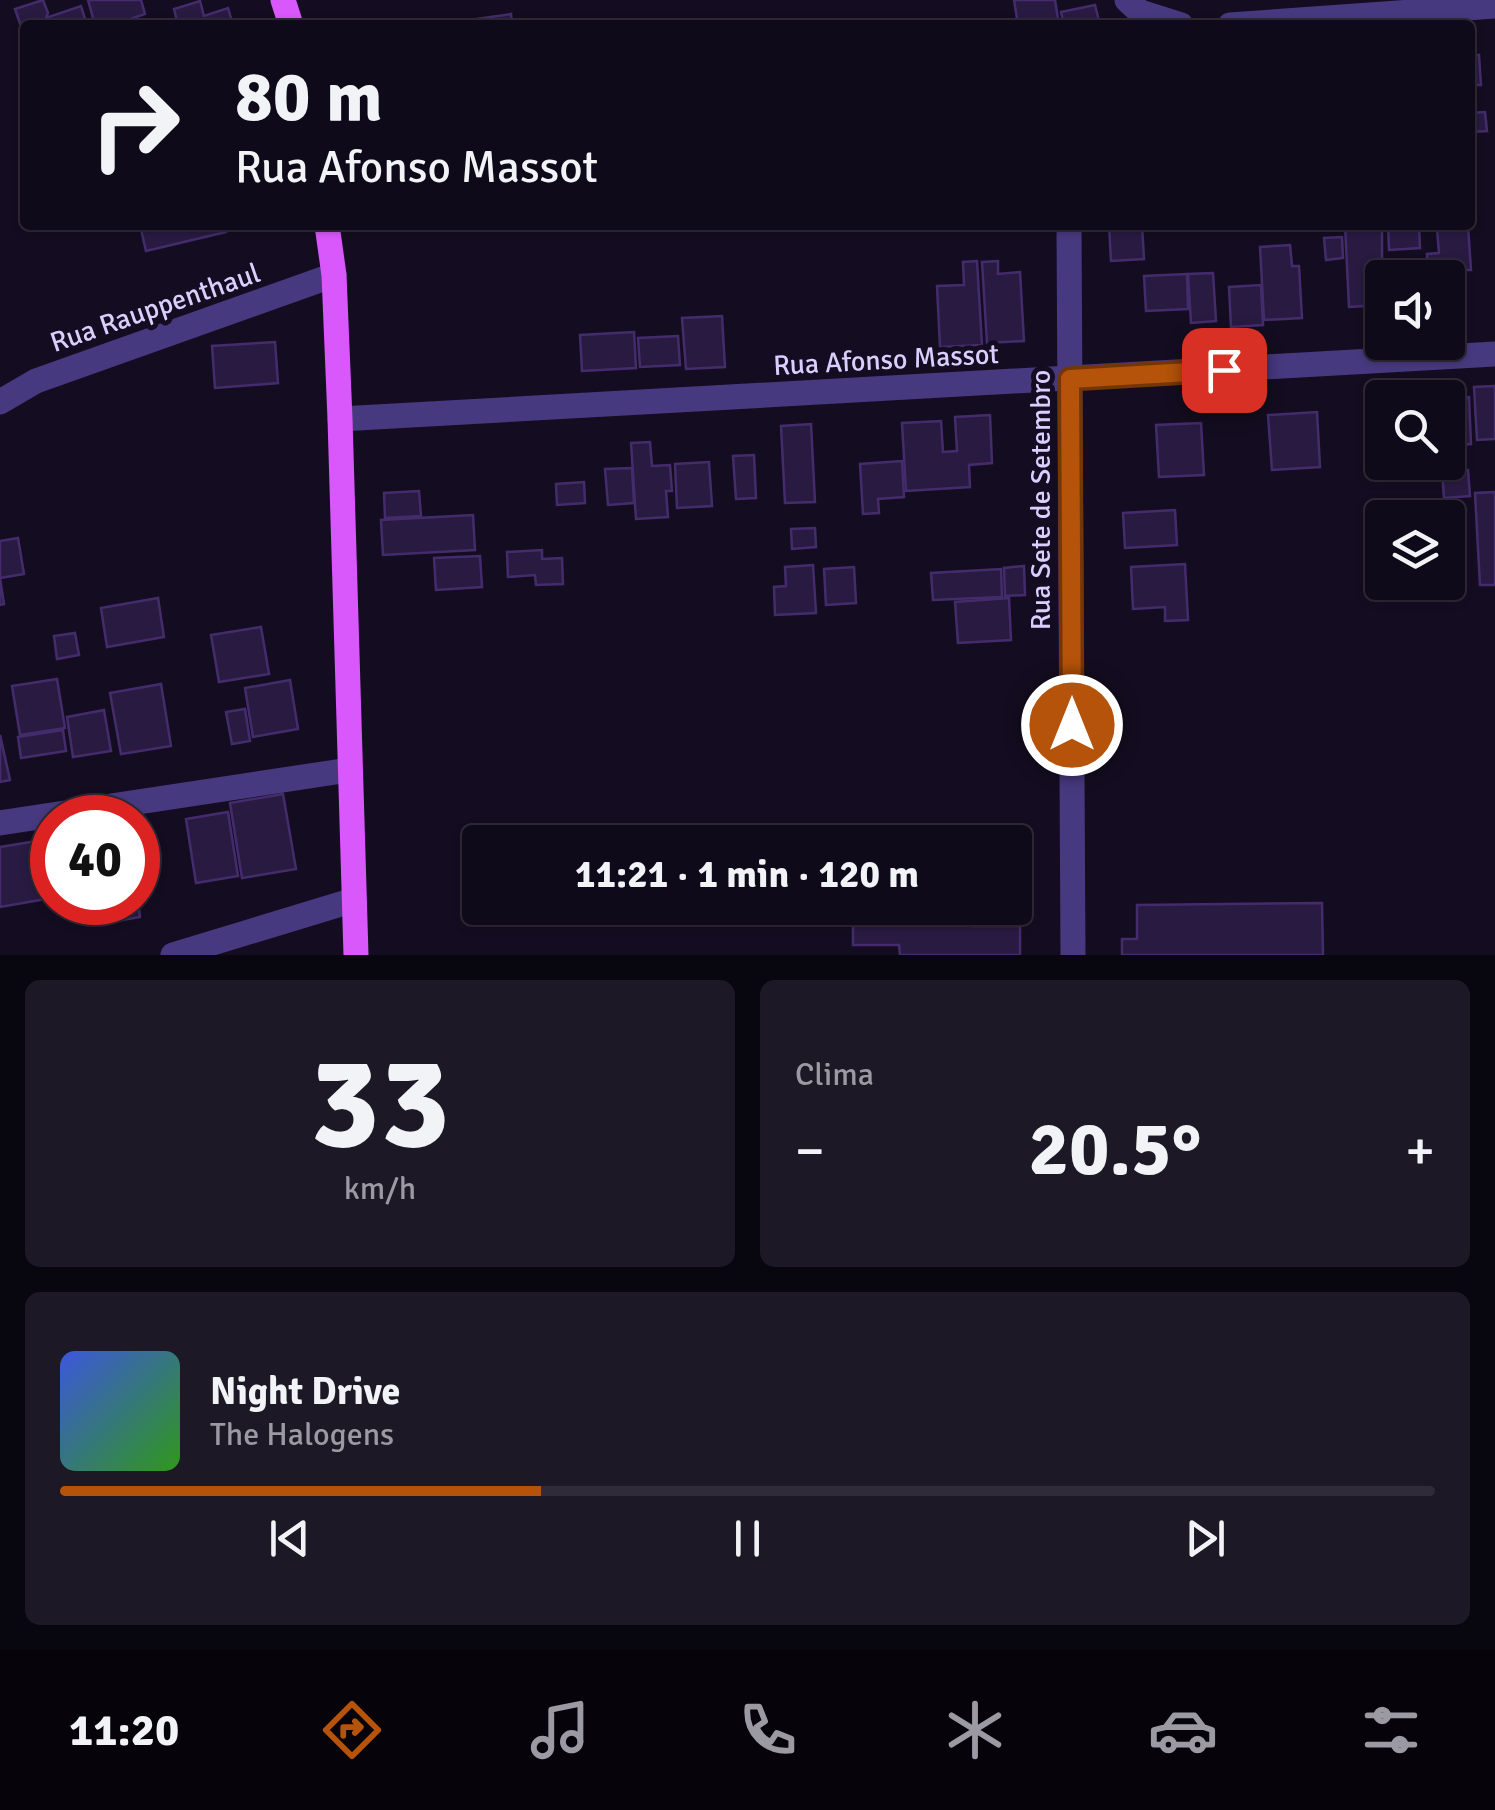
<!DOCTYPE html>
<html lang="pt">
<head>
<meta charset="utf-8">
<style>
  :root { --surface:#0f0a19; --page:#1d1826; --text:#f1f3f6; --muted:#9b9aa2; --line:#2f2b38; --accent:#b45309 }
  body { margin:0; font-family:Signika,sans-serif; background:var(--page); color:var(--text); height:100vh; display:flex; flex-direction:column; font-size:38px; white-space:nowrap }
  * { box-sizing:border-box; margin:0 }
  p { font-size:32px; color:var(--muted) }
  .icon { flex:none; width:55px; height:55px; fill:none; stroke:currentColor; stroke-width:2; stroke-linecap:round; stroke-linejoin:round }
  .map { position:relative; height:955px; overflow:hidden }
  .sheet { display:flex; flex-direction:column; gap:25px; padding:25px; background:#08060e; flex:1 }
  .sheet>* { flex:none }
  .top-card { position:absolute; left:20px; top:20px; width:1455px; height:210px; border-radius:10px; box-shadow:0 2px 8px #0004,0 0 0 2px var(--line); background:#0f0a19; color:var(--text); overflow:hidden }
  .fabs { position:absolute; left:1365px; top:260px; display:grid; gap:20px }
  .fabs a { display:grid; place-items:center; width:100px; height:100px; border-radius:10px; background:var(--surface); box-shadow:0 2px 8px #0004,0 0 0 2px var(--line); font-size:50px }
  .speed { position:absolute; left:30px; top:795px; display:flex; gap:20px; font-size:50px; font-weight:700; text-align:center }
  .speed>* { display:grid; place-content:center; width:130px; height:130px; border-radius:50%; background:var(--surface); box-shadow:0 2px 8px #0004,0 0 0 2px var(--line); line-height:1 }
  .speed .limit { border:15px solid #d22; background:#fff; color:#111 }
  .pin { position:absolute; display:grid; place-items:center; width:85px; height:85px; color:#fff; margin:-42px; border-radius:20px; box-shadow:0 5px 15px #0006 }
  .me { position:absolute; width:110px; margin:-55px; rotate:0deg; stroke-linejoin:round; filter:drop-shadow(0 0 8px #0008) }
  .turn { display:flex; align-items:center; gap:35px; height:210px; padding:0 50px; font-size:45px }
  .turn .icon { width:130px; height:130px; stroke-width:2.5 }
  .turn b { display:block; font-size:70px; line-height:85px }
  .big { font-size:75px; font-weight:700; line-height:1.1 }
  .sheet .tile { flex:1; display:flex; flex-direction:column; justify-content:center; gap:15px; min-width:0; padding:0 35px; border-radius:15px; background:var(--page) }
  .sheet .dial { align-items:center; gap:0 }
  .dial b { font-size:130px; line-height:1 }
  .song { display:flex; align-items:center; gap:30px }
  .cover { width:120px; height:120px; border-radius:15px; background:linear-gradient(135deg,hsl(230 70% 55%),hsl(110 70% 35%)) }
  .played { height:10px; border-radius:5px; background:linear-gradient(90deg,var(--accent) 35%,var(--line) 35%) }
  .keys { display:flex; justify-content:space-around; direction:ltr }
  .heat { display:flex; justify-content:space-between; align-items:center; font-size:55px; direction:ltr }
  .sheet .tiles { flex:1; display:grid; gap:25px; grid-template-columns:1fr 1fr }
  .tile:last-child { grid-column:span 2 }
  .trip { position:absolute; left:462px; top:825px; width:570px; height:100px; border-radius:10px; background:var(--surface); box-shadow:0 2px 8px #0004,0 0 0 2px var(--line); font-weight:700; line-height:100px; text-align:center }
  .menu { display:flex; height:160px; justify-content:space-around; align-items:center; background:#06040a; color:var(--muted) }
  .menu .icon { width:70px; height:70px }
  .menu .on { color:var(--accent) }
  .menu b { font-size:45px; color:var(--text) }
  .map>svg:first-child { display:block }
  .building { fill:#281a41; stroke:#442c6c; stroke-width:2.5 }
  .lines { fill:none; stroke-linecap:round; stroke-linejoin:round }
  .minor { stroke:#47397f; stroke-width:25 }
  .major { stroke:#d958fb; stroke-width:25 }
  .route-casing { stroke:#753606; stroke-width:25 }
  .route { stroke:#b45309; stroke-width:18 }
  .labels { text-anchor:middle; stroke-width:10; stroke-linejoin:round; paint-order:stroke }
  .street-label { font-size:28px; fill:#dbcefe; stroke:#140d21 }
</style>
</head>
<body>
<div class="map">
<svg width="1495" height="955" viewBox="0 0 1495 955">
  <rect width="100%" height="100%" fill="#140d21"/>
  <g class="building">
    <path d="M43 0 48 13 46 18 81 6 87 25H25V38L15 9Z"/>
    <path d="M88 0H141L145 14 113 25H95Z"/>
    <path d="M1014 0H1055L1059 25H1018Z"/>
    <path d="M200 1 204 16 228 8 233 25H178L174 9Z"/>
    <path d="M1095 5 1100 25H1064L1061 12Z"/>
    <path d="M511 14 512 25H470L469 20Z"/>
    <path d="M1479 55 1481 85H1470V56Z"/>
    <path d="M1485 112 1487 131 1470 132V113Z"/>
    <path d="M140 225H224L226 232 146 251Z"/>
    <path d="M1109 225H1142L1144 259 1111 261Z"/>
    <path d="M1345 225H1382V305L1349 307Z"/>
    <path d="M1388 225H1419L1420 248 1389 250Z"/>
    <path d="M1468 227 1471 270H1460L1461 296 1448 297V278H1428L1427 254 1439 253 1437 229Z"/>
    <path d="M1342 237 1343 258 1326 260 1324 238Z"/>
    <path d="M1290 245 1292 266H1299L1302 318 1264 320 1260 247Z"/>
    <path d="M977 261 982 345 940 347 937 286 964 285 963 262Z"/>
    <path d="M998 261V274L1020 272 1024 341 987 343 982 262Z"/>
    <path d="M1213 273 1216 321 1191 323 1188 274Z"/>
    <path d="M1187 274 1188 309 1146 311 1144 276Z"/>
    <path d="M1261 285 1263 325 1231 327 1229 287Z"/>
    <path d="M722 316 725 367 686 369 682 318Z"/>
    <path d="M634 332 636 368 582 371 580 335Z"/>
    <path d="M678 336 680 365 640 367 638 338Z"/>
    <path d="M275 342 278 383 215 388 212 346Z"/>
    <path d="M1419 380 1420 398H1382V447L1379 383Z"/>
    <path d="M1495 386V439L1477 440 1474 387Z"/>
    <path d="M1469 397 1471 444 1448 446V398Z"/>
    <path d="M1317 412 1320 467 1272 470 1268 415Z"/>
    <path d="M990 415 992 463 969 465 970 487 906 491 902 423 941 421 943 452 957 451 955 417Z"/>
    <path d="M1201 423 1204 475 1159 477 1156 425Z"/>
    <path d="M811 424 815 502 785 503 781 426Z"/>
    <path d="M650 442 652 466 670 465 672 491H666L668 517 636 519 631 443Z"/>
    <path d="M754 455 756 498 736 499 733 456Z"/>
    <path d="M902 461 904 497 878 499 879 513 863 514 860 464Z"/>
    <path d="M709 462 712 506 677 508 675 464Z"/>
    <path d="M632 468 634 503 608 505 605 469Z"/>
    <path d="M1468 470 1470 496 1444 498 1442 471Z"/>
    <path d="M584 482 585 503 557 505 556 484Z"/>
    <path d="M419 491 421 516 385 518 384 493Z"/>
    <path d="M1495 492V585H1480L1475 493Z"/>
    <path d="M1420 507V518H1382V570L1370 571 1369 549H1381L1379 509Z"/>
    <path d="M1175 510 1177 545 1125 548 1123 513Z"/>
    <path d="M473 515 475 550 383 555 381 520Z"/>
    <path d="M815 528 816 547 792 549 791 529Z"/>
    <path d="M18 538 24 574 0 578 4 604 0 605V541Z"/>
    <path d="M542 550V559L562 558 563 584 536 585 535 575 508 577 507 552Z"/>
    <path d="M480 556 482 587 436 590 434 558Z"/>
    <path d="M1185 564 1188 620 1165 621V607L1133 609 1131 567Z"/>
    <path d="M813 565 816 613 775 615 774 587 786 586 785 567Z"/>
    <path d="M1024 566 1025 595 1005 596 1004 568Z"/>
    <path d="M854 567 856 603 826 605 824 569Z"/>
    <path d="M1001 569 1002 597 933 600 931 573Z"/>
    <path d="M158 598 164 637 107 647 101 608Z"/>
    <path d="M1009 598 1011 640 958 643 955 602Z"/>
    <path d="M261 627 269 674 219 682 211 635Z"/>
    <path d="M75 633 79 655 57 659 54 636Z"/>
    <path d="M57 679 65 728 20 735 12 686Z"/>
    <path d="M290 680 298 729 253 737 245 688Z"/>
    <path d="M161 684 171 746 121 754 110 693Z"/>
    <path d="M245 709 250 741 232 744 226 712Z"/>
    <path d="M104 710 111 751 73 757 67 717Z"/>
    <path d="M63 730 66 751 21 758 18 737Z"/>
    <path d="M0 735 10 780 0 782Z"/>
    <path d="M283 794 296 869 242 878 230 803Z"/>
    <path d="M228 812 238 876 196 883 186 819Z"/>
    <path d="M37 841 46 899 0 907V847Z"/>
    <path d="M138 900 140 917 100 924 97 902Z"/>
    <path d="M1322 903 1323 955H1122V939H1137V905Z"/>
    <path d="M972 918V926H1020V955H900L899 945H853V919Z"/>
  </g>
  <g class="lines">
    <g class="minor">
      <path d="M1127 0 1140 12 1181 25"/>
      <path d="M1230 25 1495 6"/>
      <path d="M1069 225 1073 955"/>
      <path d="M0 402 36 381 334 275"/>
      <path d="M340 419 1495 354"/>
      <path d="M0 823 349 770"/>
      <path d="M173 955 354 900"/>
    </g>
    <g class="major">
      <path d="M283 0 291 25"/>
      <path d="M327 225 334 275 340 419 356 955"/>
    </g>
  </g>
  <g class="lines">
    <defs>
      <path id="route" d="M1072 725 1070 379 1224 370"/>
    </defs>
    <use href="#route" class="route-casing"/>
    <use href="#route" class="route"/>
  </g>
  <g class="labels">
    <g class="street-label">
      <text transform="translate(155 307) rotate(-19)" y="10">Rua Rauppenthaul</text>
      <text transform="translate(886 359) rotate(-3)" y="10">Rua Afonso Massot</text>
      <text transform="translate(1040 500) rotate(-90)" y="10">Rua Sete de Setembro</text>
    </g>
  </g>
</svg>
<div class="fabs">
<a><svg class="icon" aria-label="sound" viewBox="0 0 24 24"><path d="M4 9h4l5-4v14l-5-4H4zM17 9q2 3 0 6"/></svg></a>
<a><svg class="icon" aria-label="search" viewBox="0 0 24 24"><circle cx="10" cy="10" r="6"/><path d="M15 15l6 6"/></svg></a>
<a><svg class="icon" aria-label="layers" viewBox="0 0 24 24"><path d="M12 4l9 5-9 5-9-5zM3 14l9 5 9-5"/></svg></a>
</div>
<div class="speed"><div class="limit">40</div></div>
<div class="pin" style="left:1224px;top:370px;background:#d93025"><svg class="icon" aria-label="arrive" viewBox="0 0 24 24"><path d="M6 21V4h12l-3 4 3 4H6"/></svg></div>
<svg class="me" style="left:1072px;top:725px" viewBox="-20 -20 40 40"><circle r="17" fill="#b45309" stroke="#fff" stroke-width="3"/><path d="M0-11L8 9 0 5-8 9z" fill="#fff"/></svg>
<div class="trip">11:21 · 1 min · 120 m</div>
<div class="top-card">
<div class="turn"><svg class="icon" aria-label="right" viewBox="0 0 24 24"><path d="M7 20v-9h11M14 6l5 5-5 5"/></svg><div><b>80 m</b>Rua Afonso Massot</div></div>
</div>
</div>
<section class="sheet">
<div class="tiles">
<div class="tile dial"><b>33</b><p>km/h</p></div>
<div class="tile"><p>Clima</p>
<div class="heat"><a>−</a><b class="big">20.5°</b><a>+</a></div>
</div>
<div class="tile">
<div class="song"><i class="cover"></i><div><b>Night Drive</b><p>The Halogens</p></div></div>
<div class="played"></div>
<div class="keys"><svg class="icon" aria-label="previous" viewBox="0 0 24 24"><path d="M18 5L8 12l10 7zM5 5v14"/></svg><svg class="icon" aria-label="pause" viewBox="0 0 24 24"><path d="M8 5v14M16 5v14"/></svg><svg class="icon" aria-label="next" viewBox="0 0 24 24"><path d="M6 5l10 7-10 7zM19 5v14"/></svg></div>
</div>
</div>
</section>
<nav class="menu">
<b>11:20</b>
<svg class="icon on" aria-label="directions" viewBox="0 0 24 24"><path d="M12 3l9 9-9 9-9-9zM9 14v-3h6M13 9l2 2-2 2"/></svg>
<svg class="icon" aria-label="music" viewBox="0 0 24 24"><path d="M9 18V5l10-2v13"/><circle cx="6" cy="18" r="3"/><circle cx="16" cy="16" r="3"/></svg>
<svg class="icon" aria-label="phone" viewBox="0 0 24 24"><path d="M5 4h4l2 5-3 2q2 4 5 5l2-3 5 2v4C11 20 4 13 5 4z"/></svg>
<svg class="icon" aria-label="climate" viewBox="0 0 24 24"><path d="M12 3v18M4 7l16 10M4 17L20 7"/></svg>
<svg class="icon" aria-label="car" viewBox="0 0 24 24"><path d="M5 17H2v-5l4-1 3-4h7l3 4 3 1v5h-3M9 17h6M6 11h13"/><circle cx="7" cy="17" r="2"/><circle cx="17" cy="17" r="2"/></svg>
<svg class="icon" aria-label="filters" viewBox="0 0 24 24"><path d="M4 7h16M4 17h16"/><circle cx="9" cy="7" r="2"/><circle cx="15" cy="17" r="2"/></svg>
</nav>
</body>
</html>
